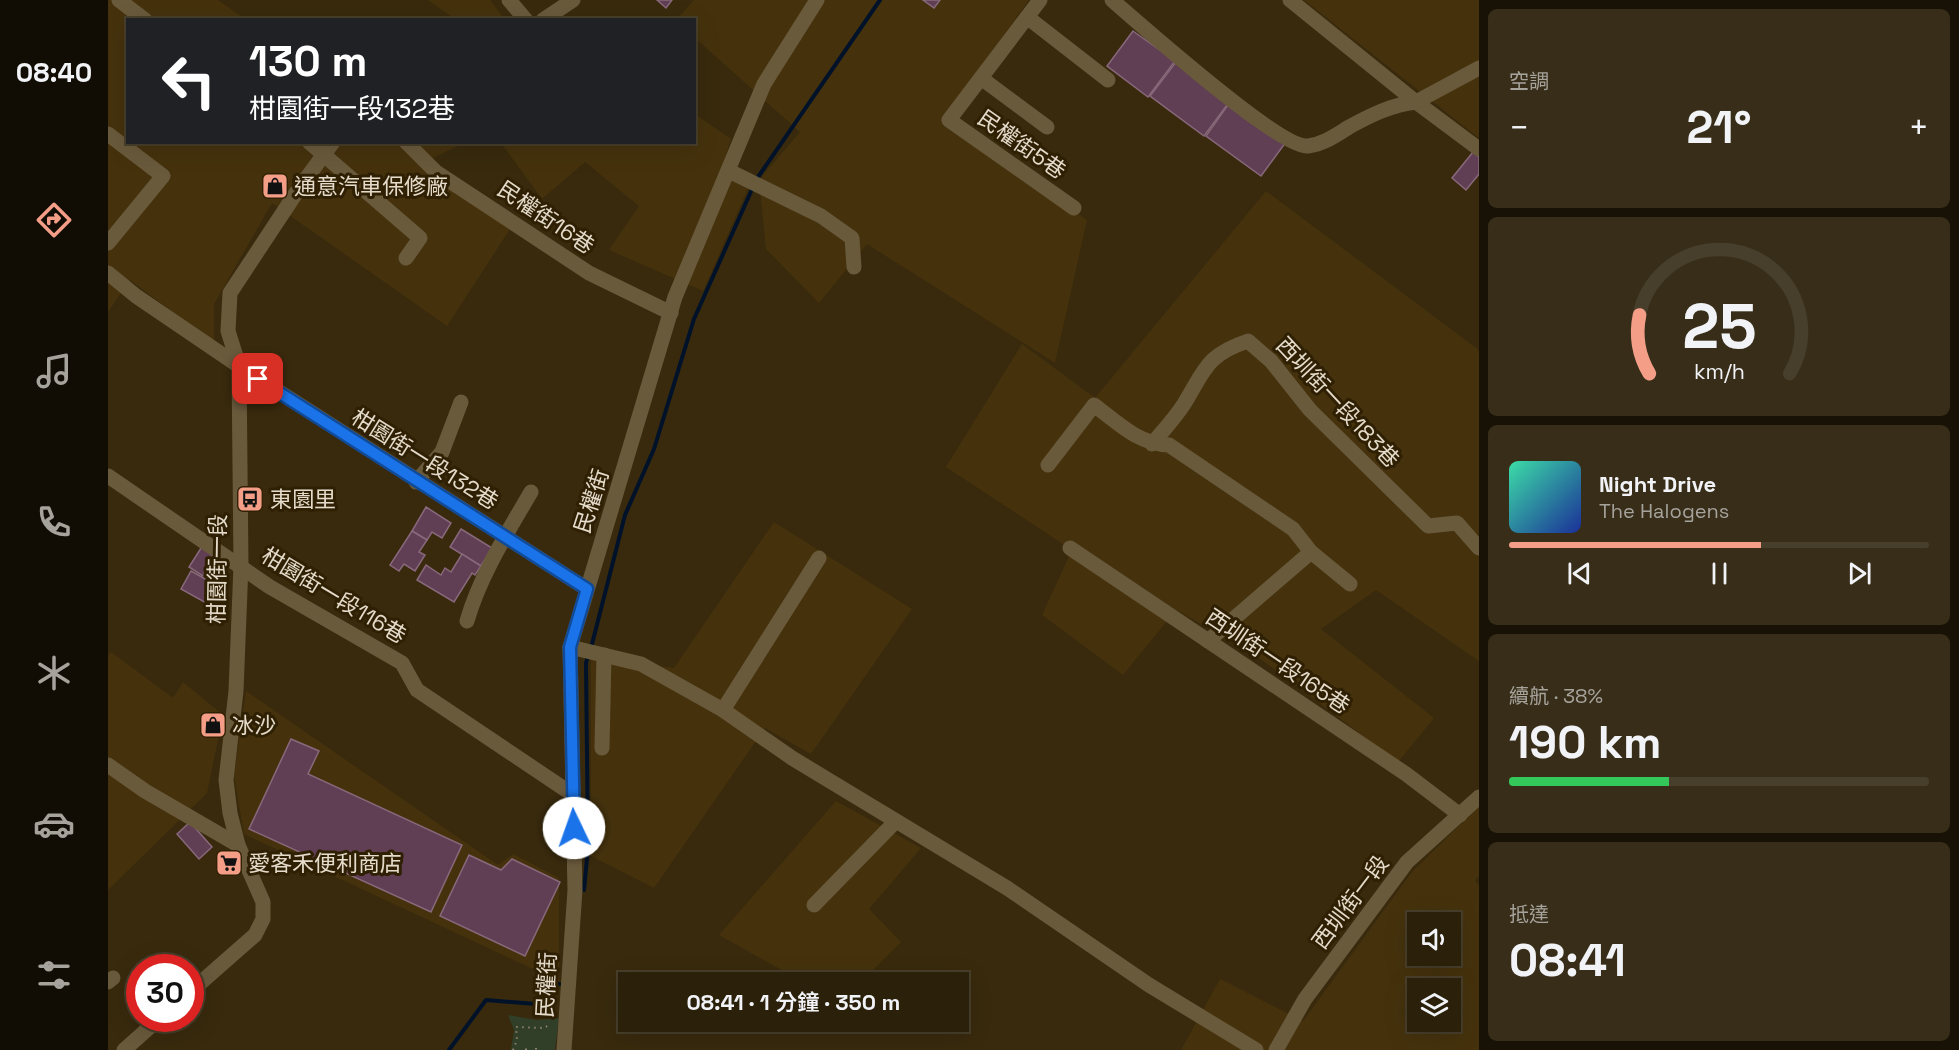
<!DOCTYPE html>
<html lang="zh-TW">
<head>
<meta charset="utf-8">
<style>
  :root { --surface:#2b200a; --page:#372d18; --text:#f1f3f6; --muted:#a6a39c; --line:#473e2b; --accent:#f49e88 }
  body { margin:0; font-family:"Space Grotesk","Noto Sans TC",sans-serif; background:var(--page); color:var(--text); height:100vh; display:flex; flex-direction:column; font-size:22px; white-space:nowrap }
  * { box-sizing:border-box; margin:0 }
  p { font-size:20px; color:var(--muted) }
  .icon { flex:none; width:33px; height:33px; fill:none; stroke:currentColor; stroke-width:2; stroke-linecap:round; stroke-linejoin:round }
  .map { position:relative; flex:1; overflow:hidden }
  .side { display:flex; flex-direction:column; gap:9px; padding:9px; background:#181206; width:480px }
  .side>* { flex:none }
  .top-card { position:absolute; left:18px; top:18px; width:570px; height:126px; border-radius:0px; box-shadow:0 6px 24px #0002,0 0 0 2px var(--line); background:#202124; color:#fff; overflow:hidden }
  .buttons { position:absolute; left:1299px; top:912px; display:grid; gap:12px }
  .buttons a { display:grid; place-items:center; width:54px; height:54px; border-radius:0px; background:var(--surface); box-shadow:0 6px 24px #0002,0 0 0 2px var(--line); font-size:30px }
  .speed { position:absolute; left:18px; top:954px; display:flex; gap:12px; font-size:30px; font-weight:700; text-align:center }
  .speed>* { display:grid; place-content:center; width:78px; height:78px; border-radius:50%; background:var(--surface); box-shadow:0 6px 24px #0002,0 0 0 2px var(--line); line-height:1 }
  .speed .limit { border:9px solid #d22; background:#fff; color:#111 }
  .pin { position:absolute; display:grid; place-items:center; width:51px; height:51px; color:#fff; margin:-26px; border-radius:12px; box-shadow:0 3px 9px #0006 }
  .me { position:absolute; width:66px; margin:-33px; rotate:357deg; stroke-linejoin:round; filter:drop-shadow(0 0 4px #0008) }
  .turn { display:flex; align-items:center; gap:21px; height:126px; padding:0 24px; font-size:27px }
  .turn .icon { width:78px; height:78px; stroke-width:2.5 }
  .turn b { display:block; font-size:42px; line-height:51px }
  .big { font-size:45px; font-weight:600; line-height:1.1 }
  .side .tile { flex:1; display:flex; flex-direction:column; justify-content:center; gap:9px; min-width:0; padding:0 21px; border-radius:9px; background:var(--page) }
  .side .dial { align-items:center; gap:0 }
  .dial svg { height:156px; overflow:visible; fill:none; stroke:var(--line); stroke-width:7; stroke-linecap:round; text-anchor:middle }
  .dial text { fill:var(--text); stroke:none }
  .song { display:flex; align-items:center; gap:18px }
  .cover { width:72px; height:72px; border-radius:9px; background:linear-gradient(135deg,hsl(160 70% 55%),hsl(230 70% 35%)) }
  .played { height:6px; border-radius:3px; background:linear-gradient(90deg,var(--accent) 60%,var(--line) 60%) }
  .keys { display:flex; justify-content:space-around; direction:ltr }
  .heat { display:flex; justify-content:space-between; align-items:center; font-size:33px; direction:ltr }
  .charge { height:9px; border-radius:4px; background:linear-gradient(90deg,#34c759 38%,var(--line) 0) }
  .trip { position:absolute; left:510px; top:972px; width:351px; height:60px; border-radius:0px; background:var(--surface); box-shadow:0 6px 24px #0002,0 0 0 2px var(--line); font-weight:600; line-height:60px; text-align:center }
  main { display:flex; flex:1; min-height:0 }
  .menu { display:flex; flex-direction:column; width:108px; justify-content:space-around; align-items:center; background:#110d04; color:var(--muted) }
  .menu .icon { width:42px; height:42px }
  .menu .on { color:var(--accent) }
  .menu b { font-size:27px; color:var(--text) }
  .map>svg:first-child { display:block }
  .built { fill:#45320d; fill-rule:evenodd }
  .green { fill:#313f29 }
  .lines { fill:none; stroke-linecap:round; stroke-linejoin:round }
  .stream { stroke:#001229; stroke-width:4 }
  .building { fill:#603e53; stroke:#88697c; stroke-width:1.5 }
  .path { stroke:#90836d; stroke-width:2; stroke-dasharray:1.5 4.5; stroke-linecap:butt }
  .minor { stroke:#6a5a3c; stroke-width:15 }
  .route-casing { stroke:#114b97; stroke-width:15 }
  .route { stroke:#1a73e8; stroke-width:10 }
  .labels { text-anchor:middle; stroke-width:6; stroke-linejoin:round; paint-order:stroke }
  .street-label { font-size:22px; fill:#e5dbcb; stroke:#2f2003 }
  .poi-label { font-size:22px; fill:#e5dbcb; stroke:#2f2003; text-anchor:start }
</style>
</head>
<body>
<main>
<nav class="menu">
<b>08:40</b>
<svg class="icon on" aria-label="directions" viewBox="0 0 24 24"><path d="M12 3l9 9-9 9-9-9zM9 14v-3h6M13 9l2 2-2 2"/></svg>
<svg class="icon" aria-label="music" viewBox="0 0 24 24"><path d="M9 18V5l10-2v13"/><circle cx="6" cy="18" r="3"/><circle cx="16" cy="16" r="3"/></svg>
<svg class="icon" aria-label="phone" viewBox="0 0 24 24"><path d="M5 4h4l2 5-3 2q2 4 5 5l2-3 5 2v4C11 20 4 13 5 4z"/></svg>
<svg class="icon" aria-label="climate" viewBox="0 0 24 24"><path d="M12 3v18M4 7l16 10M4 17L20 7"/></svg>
<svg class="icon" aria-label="car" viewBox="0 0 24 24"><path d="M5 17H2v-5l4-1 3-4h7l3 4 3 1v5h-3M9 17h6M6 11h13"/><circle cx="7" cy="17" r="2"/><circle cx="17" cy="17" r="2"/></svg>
<svg class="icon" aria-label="filters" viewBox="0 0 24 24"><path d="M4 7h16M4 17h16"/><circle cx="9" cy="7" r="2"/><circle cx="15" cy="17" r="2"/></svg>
</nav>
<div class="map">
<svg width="1371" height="1050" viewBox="0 0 1371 1050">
  <rect width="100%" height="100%" fill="#392a0d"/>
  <g class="built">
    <path d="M0 0H110L137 19 20 20V142L291 143 404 226 339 326 164 203 106 304V343L22 280 0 312Z"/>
    <path d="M320 0H382L394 16 391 19H347Z"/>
    <path d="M586 0H921L834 121 979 220 947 363 759 244 711 303 658 249 651 180 692 132 587 38 586 20H568Z"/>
    <path d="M1196 0H1371V138Z"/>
    <path d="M587 114 623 139 612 173 641 186 595 291 501 250 531 206 477 162 434 199 393 143 586 142Z"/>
    <path d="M305 143H356L323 159Z"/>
    <path d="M1158 191 1371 350V661L1268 590 1213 629 1326 718 1290 762 1142 651 1068 610 1015 675 934 615 964 550 838 467 914 344 987 398Z"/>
    <path d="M666 522 804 609 703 754 657 728 546 888 483 856V657L566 668Z"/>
    <path d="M3 652 65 698 75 682 115 715 99 793 0 890V655Z"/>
    <path d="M138 691 390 865 405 854 451 878V981L136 834 126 776Z"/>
    <path d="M728 801 813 848 761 909 793 942 753 982H695L611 935Z"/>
    <path d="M1371 806V876L1367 880 1371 885V1050H1073L1112 979 1195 1021 1304 872ZM1310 922H1342V956H1310ZM1310 988H1342V1022H1310Z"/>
  </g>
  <path class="green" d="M400 1015 429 1020 451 1018 447 1050H403L406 1030Z"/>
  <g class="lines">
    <g class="stream">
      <path d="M648 180 772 0"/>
      <path d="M483 648 517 515 546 449 586 319 645 187"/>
      <path d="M476 890 480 848 478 663 480 655"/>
      <path d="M341 1050 378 1000 428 1004 439 990 451 984"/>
    </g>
  </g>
  <g class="building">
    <path d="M549 0H564L558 8Z"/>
    <path d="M815 0H832L826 8Z"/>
    <path d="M1025 31 1067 61 1040 97 999 66Z"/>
    <path d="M1068 62 1122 101 1096 136 1042 96Z"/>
    <path d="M1122 102 1178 142 1153 176 1098 136Z"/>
    <path d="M1365 152 1371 157V174L1358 190 1344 178Z"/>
    <path d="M318 507 343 523 334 538 324 532 319 540 304 531Z"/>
    <path d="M353 529 384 548 373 566 342 547Z"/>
    <path d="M304 531 319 540 311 552 317 555 307 571 296 564 291 571 282 565Z"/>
    <path d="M95 545 112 560 103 576 97 573 95 576 81 567Z"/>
    <path d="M354 554 373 566 367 575 364 573 346 602 309 580 318 565 333 575 337 568 343 572Z"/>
    <path d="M83 571 110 586 100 604 73 589Z"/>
    <path d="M183 739 211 751 200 774 354 845 323 912 141 829Z"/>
    <path d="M82 822 104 847 91 859 69 834Z"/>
    <path d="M361 855 393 870 404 859 452 882 417 956 332 916Z"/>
  </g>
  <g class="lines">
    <g class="path">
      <path d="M428 1048V1050"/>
      <path d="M405 1050 409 1040 408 1027 436 1028 443 1024"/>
      <path d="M418 1050V1046"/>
    </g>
    <g class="minor">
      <path d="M11 0 37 20"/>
      <path d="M401 0 418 20"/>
      <path d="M932 0 841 120 966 208"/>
      <path d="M1004 0C1032 24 1172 149 1200 146 1216 144 1228 135 1241 127 1263 115 1283 105 1308 102L1371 149"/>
      <path d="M1182 0 1308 102 1371 68"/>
      <path d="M919 17 1000 80"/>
      <path d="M435 20 465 0"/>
      <path d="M873 78 939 127"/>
      <path d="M0 134 55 176 0 243"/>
      <path d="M201 142 312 238 298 258"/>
      <path d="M298 142 328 172 481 273 563 313"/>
      <path d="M621 171 713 216 744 238 746 267"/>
      <path d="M0 273 28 296 131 366 479 589"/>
      <path d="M1044 444C1055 431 1067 418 1076 404 1097 370 1098 355 1140 341L1163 361 1202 410 1320 526 1349 523 1371 548"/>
      <path d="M940 465 986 405C1010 423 1030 444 1061 445L1185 529 1203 552 1242 584"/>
      <path d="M0 476 162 587 294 663 309 690 464 794"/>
      <path d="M308 482 334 452 353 402"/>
      <path d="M962 548 1298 774 1352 815"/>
      <path d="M359 621C372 576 399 533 423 492"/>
      <path d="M1100 641 1203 552"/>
      <path d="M462 647 533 664 615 710 684 758 899 888 1041 985 1148 1050"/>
      <path d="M615 710 711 558"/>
      <path d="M494 748 496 655"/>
      <path d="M0 765 37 791 130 845"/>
      <path d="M706 905 788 821"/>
      <path d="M0 982 5 978"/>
      <path d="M82 992 147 935 155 919V902L130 845 122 813 118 780 128 691 133 565 131 366 120 331 122 293 192 187 225 142"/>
      <path d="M16 1050 52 1018"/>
      <path d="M456 1050 467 890 462 647 567 297 656 84 709 0"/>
      <path d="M1168 1050 1197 999 1299 862 1371 797"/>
    </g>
  </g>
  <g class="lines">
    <defs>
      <path id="route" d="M150 379 479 589 462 647 466 828"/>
    </defs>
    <use href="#route" class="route-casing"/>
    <use href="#route" class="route"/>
  </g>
  <defs>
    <symbol id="shop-square" viewBox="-11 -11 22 22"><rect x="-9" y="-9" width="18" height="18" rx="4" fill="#f49e88" stroke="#2f2003"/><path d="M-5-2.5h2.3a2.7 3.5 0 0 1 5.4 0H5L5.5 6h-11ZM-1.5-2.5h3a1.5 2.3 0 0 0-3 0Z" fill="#111"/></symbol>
    <symbol id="bus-square" viewBox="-11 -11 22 22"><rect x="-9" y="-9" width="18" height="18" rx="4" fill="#f49e88" stroke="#2f2003"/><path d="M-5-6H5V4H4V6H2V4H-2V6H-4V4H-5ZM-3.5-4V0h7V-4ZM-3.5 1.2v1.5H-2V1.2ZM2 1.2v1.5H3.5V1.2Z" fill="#111"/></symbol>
    <symbol id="supermarket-square" viewBox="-11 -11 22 22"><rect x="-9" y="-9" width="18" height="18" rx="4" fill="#f49e88" stroke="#2f2003"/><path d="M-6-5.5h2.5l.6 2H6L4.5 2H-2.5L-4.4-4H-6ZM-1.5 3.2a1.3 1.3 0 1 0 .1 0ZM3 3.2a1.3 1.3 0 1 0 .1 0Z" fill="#111"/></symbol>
  </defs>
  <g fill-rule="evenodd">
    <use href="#shop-square" x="152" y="171" width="30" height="30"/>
    <use href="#bus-square" x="127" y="484" width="30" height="30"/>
    <use href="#shop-square" x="90" y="710" width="30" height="30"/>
    <use href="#supermarket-square" x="106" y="848" width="30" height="30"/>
  </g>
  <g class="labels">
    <g class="street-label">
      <text transform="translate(914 144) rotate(35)" y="8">民權街5巷</text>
      <text transform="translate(438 217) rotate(34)" y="8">民權街16巷</text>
      <text transform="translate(1230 402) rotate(47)" y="8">西圳街一段183巷</text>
      <text transform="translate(317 459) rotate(32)" y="8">柑園街一段132巷</text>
      <text transform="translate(483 501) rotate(-72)" y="8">民權街</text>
      <text transform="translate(109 569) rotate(-89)" y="8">柑園街一段</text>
      <text transform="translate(226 595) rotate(31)" y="8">柑園街一段116巷</text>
      <text transform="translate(1170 661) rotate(34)" y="8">西圳街一段165巷</text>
      <text transform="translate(1242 902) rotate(-53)" y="8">西圳街一段</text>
      <text transform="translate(438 985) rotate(-87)" y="8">民權街</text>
    </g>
    <g class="poi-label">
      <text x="186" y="194">通意汽車保修廠</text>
      <text x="162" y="507">東園里</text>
      <text x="124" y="733">冰沙</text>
      <text x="140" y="871">愛客禾便利商店</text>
    </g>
  </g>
</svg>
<div class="buttons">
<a><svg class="icon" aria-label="sound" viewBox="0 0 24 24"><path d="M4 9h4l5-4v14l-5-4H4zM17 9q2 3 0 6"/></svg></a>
<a><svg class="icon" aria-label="layers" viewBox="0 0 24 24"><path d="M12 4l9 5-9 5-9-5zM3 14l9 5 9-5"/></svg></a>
</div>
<div class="speed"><div class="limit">30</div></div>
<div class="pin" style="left:150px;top:379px;background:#d93025"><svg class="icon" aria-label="arrive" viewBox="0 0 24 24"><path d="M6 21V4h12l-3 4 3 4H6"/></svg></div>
<svg class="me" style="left:466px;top:828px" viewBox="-20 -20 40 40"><circle r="19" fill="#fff"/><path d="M0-13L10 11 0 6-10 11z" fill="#1a73e8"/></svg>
<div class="trip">08:41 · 1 分鐘 · 350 m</div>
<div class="top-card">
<div class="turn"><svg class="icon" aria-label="left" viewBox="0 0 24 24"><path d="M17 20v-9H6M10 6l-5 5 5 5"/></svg><div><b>130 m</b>柑園街一段132巷</div></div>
</div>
</div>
<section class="side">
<div class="tile"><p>空調</p>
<div class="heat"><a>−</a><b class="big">21°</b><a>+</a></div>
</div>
<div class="tile dial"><svg viewBox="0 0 100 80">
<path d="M14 69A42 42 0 1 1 86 69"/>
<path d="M14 69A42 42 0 0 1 9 39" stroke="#f49e88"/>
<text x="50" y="56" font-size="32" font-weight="700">25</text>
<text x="50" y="72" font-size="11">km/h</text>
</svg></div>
<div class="tile">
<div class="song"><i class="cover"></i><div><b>Night Drive</b><p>The Halogens</p></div></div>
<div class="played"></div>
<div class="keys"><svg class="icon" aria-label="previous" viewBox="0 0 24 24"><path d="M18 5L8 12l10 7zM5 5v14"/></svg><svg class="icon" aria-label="pause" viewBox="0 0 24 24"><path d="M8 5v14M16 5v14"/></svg><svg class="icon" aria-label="next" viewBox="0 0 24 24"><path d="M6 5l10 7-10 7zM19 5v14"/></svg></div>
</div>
<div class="tile"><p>續航 · 38%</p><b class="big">190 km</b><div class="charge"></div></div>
<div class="tile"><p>抵達</p><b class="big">08:41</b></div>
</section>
</main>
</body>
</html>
